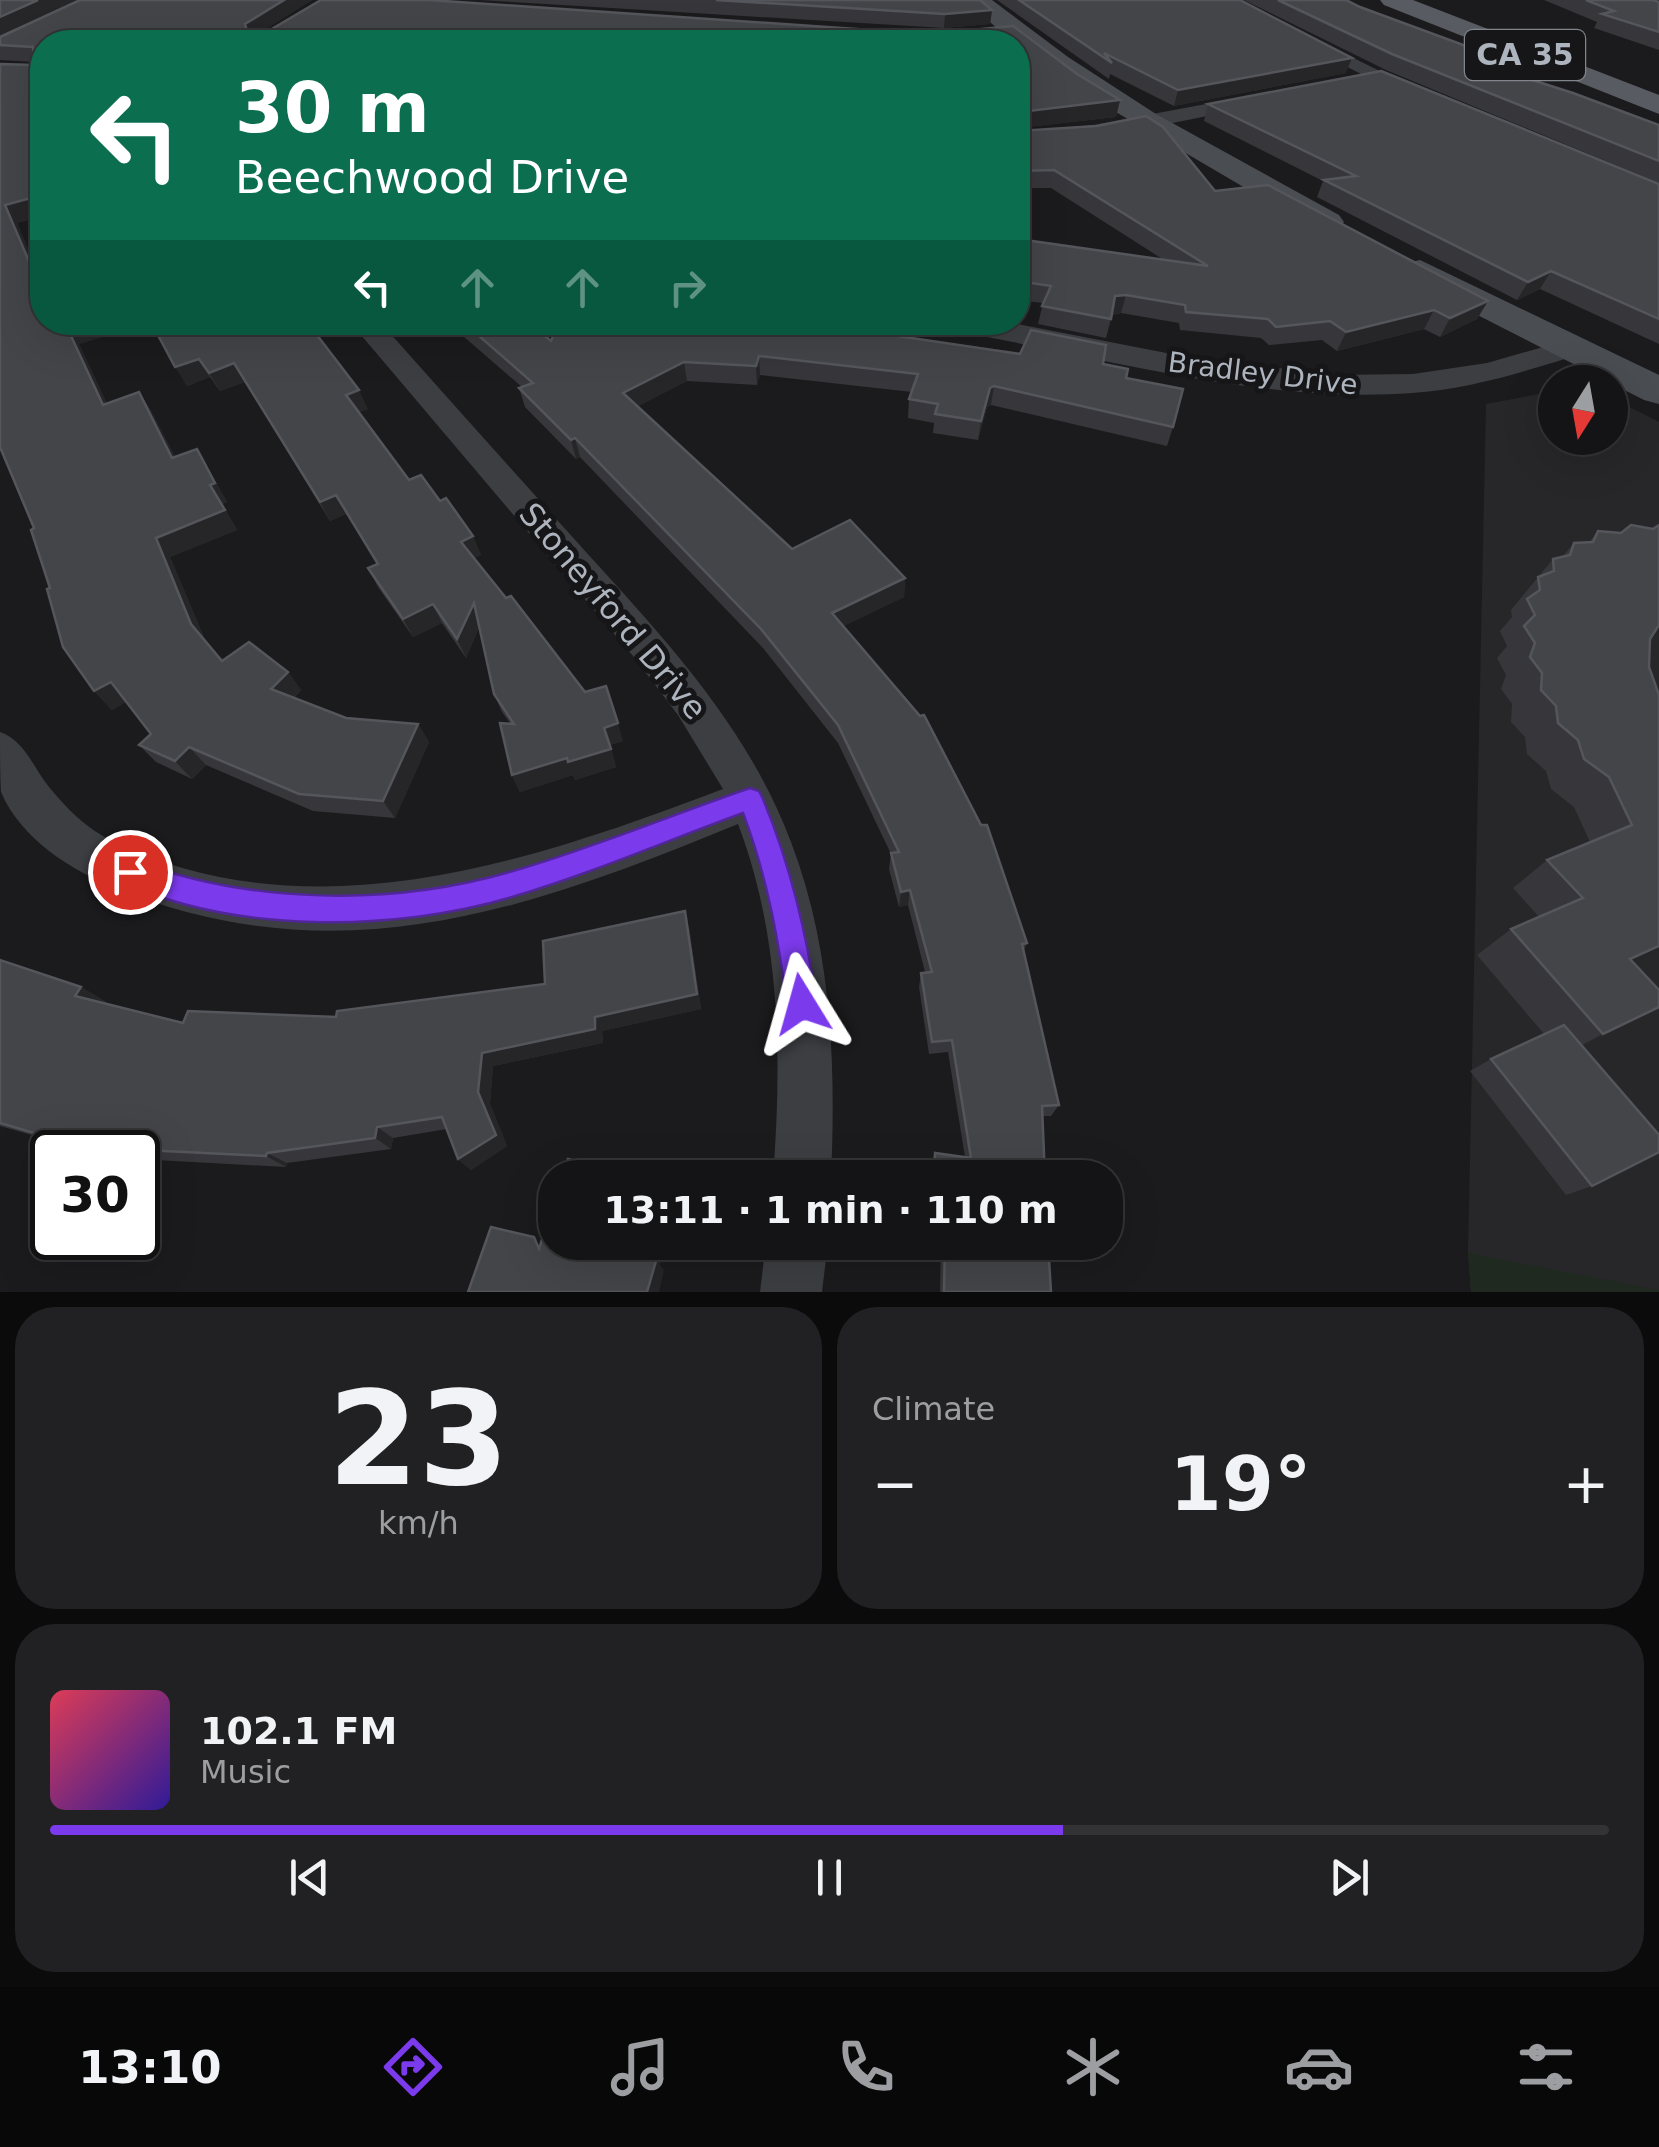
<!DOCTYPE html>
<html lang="en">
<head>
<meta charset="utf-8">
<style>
  :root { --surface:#141416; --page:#212123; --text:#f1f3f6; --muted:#9d9ea1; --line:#333335; --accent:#7c3aed }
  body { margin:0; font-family:"DejaVu Sans",sans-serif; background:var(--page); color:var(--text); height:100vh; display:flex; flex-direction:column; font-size:38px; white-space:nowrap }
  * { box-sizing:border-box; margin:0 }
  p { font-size:32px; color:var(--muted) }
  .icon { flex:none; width:55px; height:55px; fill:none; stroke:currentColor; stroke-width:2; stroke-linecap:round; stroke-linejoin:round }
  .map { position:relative; height:1292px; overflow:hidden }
  .drawer { display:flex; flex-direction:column; gap:15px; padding:15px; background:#0b0b0c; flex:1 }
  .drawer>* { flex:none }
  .banner { position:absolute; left:30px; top:30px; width:1000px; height:305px; border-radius:40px; box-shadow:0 10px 40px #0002,0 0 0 2px var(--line); background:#0b6e4f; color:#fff; overflow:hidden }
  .needle { width:65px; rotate:191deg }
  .tools { position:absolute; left:1538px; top:365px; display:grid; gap:20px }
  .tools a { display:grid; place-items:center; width:90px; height:90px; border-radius:50%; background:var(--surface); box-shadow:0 10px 40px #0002,0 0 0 2px var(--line); font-size:50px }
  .speed { position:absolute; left:30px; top:1130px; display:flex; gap:20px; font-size:50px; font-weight:700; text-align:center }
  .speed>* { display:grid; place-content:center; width:130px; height:130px; border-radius:50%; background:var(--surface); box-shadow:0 10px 40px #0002,0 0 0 2px var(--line); line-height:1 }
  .speed .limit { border:5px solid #111; border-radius:15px; background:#fff; color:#111 }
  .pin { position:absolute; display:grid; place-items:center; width:85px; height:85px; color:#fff; margin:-42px; border:5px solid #fff; border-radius:50%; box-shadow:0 2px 10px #0007 }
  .me { position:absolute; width:110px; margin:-55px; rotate:352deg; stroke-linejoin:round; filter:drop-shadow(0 0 8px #0008) }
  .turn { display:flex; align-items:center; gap:35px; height:210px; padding:0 40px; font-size:45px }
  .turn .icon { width:130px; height:130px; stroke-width:2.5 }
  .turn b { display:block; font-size:70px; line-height:85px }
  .lanes { display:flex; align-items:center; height:95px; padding:0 40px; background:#0003; justify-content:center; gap:50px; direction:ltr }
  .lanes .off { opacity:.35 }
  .big { font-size:75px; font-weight:800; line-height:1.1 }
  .drawer .card { flex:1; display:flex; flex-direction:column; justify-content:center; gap:15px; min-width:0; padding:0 35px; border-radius:40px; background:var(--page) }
  .drawer .dial { align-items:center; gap:0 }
  .dial b { font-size:130px; line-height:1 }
  .song { display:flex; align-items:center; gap:30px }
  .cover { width:120px; height:120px; border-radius:15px; background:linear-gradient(135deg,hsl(350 70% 55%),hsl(250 70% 35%)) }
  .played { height:10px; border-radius:5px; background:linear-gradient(90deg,var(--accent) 65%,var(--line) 65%) }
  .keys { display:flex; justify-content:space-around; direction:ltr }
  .heat { display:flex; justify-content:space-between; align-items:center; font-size:55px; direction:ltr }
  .drawer .tiles { flex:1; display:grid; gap:15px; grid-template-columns:1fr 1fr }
  .card:last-child { grid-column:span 2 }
  .trip { position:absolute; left:538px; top:1160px; width:585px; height:100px; border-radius:40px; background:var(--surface); box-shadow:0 10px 40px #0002,0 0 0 2px var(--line); font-weight:800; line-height:100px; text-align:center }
  .tab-bar { display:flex; height:160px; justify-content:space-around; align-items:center; background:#080809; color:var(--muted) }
  .tab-bar .icon { width:70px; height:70px }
  .tab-bar .on { color:var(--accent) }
  .tab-bar b { font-size:45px; color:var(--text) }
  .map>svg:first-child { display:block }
  .built { fill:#27272a }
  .green { fill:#202920 }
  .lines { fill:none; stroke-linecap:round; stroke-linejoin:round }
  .street { fill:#3c3e42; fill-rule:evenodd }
  .secondary { fill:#4a4d52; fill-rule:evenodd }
  .primary { fill:#585b61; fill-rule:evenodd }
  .wall { fill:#37373b }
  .shaded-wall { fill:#262629 }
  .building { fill:#444549; stroke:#54565b; stroke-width:2.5 }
  .route { fill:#7c3aed; stroke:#51269a; stroke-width:2.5 }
  .labels { text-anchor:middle; stroke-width:10; stroke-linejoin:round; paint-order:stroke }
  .far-street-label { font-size:28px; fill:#adb4bd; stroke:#161618 }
  .shield { fill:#161618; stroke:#80858c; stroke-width:2.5 }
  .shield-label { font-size:30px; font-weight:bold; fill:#adb4bd }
  .street-label { font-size:32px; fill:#adb4bd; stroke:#161618 }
</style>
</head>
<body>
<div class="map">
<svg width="1659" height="1292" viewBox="0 0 1659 1292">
  <rect width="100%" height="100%" fill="#1b1b1d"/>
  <path class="built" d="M1555 391V438H1610V397L1659 422V1292H1471L1468 1253 1486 404Z"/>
  <path class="green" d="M1468 1253 1659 1290V1292H1471Z"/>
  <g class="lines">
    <g class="street">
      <path d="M1214 0H1237L1430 96 1427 100H1413Z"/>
      <path d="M1260 94 1270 100 1267 104 1093 139 1018 145V132L1093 125Z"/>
      <path d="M350 322H380C446 396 511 469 577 542 661 635 746 723 791 842 832 949 836 1065 831 1178H773C782 1059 781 937 738 824 526 911 339 978 115 888 71 870 21 839 1 792 0 776 0 749 0 732 24 740 33 767 49 787 66 808 87 829 112 841 310 937 531 862 723 789L678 715 633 656Z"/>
      <path d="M940 322H1007L1187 357 1337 375 1413 374 1487 363 1571 339 1581 342 1586 348 1581 354C1526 371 1470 389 1412 393 1258 404 1104 357 954 331Z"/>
      <path d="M766 1242H828L822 1292H760Z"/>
    </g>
    <g class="secondary">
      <path d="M965 0H992L1068 57 1156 114 1339 215 1344 222 1339 229 1327 232 1315 229 1092 98 1008 38Z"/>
      <path d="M1420 260 1659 375V404L1644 400 1407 279 1402 271 1407 263Z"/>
    </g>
    <path class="primary" d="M1380 0H1413L1659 95V114L1384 5Z"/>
  </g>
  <g class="wall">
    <path d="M80 0H312L264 30H270L321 0H429L886 31H960L1013 26 1077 74 1120 100 1116 117 1018 128V131L1097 126 1146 116 1163 127 1215 191 1268 185 1488 301 1477 319 1440 337 1424 329 1337 351 1322 340 1269 345 1261 338 1180 330 1179 323 1121 313 1112 315 1106 338 1038 324 1043 303 1018 300V239L1164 260 1051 188H1018V42H42V216L17 223 42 282V322H150L79 344 107 404 139 392 151 411 175 457 197 449 227 502 222 504 237 530 170 557 205 640 222 661 249 642 288 672 301 690 294 698 346 718 418 724 429 742 395 818 313 811 206 765 192 779 156 762 139 745 151 734 126 702 112 710 94 691 63 647 47 589 50 588 31 530 34 528 0 447V64L35 65V62L0 60V37Z"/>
    <path d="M479 0H980L992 10 990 24 944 28Z"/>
    <path d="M997 0H1240L1346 73 1174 106 1110 74 1109 79Z"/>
    <path d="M1244 0H1346L1491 67 1659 125V183L1386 70Z"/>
    <path d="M1544 0H1653L1659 2V50L1594 28 1597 22Z"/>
    <path d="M1208 104 1659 184V344L1540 289 1517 300 1317 197 1323 181 1204 121Z"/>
    <path d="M151 322 368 409 359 412 409 480 440 501 473 536 481 555 474 558 623 741 610 745 616 767 575 780 573 775 520 792 512 775 510 723 502 712 494 694 479 627 466 658 442 623 413 637 378 587 368 568 377 564 346 514 330 521 245 382 220 391 210 377 187 386Z"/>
    <path d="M458 322H528L551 341 559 322H881L877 333 1103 364 1126 378 1173 427 1167 446 991 405 987 407 978 440 933 433 934 423 908 418 909 399 912 392 760 375 757 385 687 381 638 406 792 549 905 578 904 597 843 626 1027 943 1023 952 1059 1105 1051 1116H1043L1045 1178H931L932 1163 935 1153 965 1157 948 1052 929 1054 919 987 921 973 925 972 908 905 899 907 889 869 891 854 838 743 763 648 580 457 576 459 525 407 519 388 522 387 463 336Z"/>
    <path d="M1598 531 1651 637 1649 667 1659 695V952L1634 963 1626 1024 1582 1046 1592 1186 1566 1195 1470 1071 1491 1059 1544 1034 1477 955 1511 929 1539 917 1513 888 1547 860 1590 842 1574 807 1551 789 1546 771 1527 754 1525 737 1511 722 1512 704 1501 689 1506 675 1497 658 1507 646 1500 631 1512 617 1511 610 1553 559 1563 556 1574 543 1589 542Z"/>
    <path d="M689 927 701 1009 602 1031 603 1043 493 1066 490 1104 507 1146 471 1170 458 1159 447 1129 393 1138 391 1149 287 1163 286 1167 138 1159V1152H92L0 1126V960L81 987 106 1002 104 1003 183 1023 336 1017 545 984Z"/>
    <path d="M941 1242H1048L1051 1292H940Z"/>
  </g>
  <g class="shaded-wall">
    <path d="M38 0H77L0 36V17Z"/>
    <path d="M284 0H312L251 39 245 24Z"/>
    <path d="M992 10 990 24 944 28 945 14Z"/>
    <path d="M1496 57 1488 72 1473 61Z"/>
    <path d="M1352 58 1346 73 1174 106 1178 90Z"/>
    <path d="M1120 100 1116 117 1018 128 1020 112Z"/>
    <path d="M42 195V216L17 223 42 282V291L5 205Z"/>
    <path d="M1551 271 1540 289 1517 300 1528 282Z"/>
    <path d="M1126 295 1121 313 1110 315 1115 296Z"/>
    <path d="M1488 301 1477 319 1440 337 1450 318Z"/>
    <path d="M1434 310 1424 329 1337 351 1346 332Z"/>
    <path d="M76 322H150L79 344 116 424 103 405 66 325Z"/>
    <path d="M875 322H881L871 351V332Z"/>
    <path d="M759 356 760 375 757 385 756 366Z"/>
    <path d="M199 359 210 377 187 386 175 367Z"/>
    <path d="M684 362 687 381 627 412 623 393Z"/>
    <path d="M234 363 245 382 220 391 209 373Z"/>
    <path d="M994 386 991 405 987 407 978 440 981 421 990 388Z"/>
    <path d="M359 390 368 409 355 414 346 395Z"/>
    <path d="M139 392 151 411 185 477 172 458Z"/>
    <path d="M575 438 580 457 576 459 571 440Z"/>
    <path d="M197 449 227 502 222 504 237 530 170 557 206 643 191 624 156 538 210 485Z"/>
    <path d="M336 495 346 514 330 521 320 502Z"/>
    <path d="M473 536 481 555 468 561 461 542Z"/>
    <path d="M905 578 904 597 832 632V613Z"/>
    <path d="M474 603 482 621 466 658 457 639Z"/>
    <path d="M433 604 442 623 413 637 403 619Z"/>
    <path d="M1659 624V634L1643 640Z"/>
    <path d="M288 672 301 690 284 707 271 689Z"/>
    <path d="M111 682 128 701 112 710 94 691Z"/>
    <path d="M618 723 623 741 610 745 604 728Z"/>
    <path d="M418 724 429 742 395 818 383 801Z"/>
    <path d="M189 747 206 765 192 779 175 761Z"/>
    <path d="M611 749 616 767 575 780 573 775 520 792 512 775 567 758Z"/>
    <path d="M910 890 908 905 899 907 901 892Z"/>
    <path d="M685 911 689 927 701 1009 602 1031 603 1043 493 1066 490 1104 507 1146 471 1170 458 1159 478 1092 482 1053 595 1017Z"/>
    <path d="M1659 946V952L1589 984 1630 959Z"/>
    <path d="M81 987 106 1002 99 1010 75 996Z"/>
    <path d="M1659 1007 1626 1024 1561 1056 1603 1034Z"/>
    <path d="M377 1127 393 1138 391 1149 375 1138Z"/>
    <path d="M267 1153 287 1163 286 1167 266 1156Z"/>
    <path d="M654 1242H666L660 1265 664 1270 659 1292H647L650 1260Z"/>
  </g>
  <g class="building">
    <path d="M0 0H38L0 17Z"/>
    <path d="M80 0H284L245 24 247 31 270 30 321 0H429L886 31H960L1013 26 1077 74 1120 100 1020 112 1018 131 1097 126 1146 116 1163 127 1215 191 1268 185 1488 301 1450 318 1434 310 1346 332 1330 321 1276 327 1268 319 1186 312 1185 305 1126 295 1115 296 1111 319 1042 306 1051 286 1018 281V239L1208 266 1054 170 1018 171V42H42V195L5 205 40 287 42 286V322H76L66 325 103 405 139 392 172 458 197 449 215 483 210 485 225 510 156 538 191 624 222 661 249 642 288 672 271 689 346 718 418 724 383 801 299 794 189 747 175 761 139 745 151 734 111 682 94 691 63 647 47 589 50 588 31 530 34 528 0 447V64L35 65 33 47 0 45V37Z"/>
    <path d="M716 0H980L992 10 945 14Z"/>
    <path d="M1019 0H1240L1352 58 1178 90 1104 53 1112 63Z"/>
    <path d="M1278 0H1346L1360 7 1496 57 1473 61 1573 93 1659 125V161L1392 54Z"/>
    <path d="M1586 0H1653L1659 2V32L1602 14 1614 11Z"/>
    <path d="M1381 71 1659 184V319L1551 271 1528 282 1324 180 1356 176 1208 104Z"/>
    <path d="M151 322H307L359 390 346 395 409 480 421 475 440 501 446 498 473 536 461 542 506 598 511 596 585 692 606 686 618 723 604 728 611 749 568 762 567 758 512 775 500 723 514 724 494 694 474 603 457 639 433 604 403 619 368 568 378 564 336 495 320 502 234 363 209 373 199 359 175 367Z"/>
    <path d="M463 322H528L551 341 559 322H875L871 332 1020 354 1031 330 1106 345 1103 364 1128 369 1126 378 1183 389 1173 427 994 386 990 388 981 421 935 414 938 404 909 399 918 374 759 356 756 366 684 362 623 393 792 549 850 520 905 578 832 613 920 716 924 715 981 825H987L1027 943 1022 944 1059 1105 1042 1106 1045 1178H934L935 1153 971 1158 952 1040 932 1042 921 973 932 972 910 890 901 892 891 853 899 852 838 725 761 629 575 438 571 440 519 388 533 383Z"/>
    <path d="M1631 525 1653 529 1659 525V625L1650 639 1649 667 1659 695V946L1630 959 1659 990V1007L1603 1034 1511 929 1583 898 1547 860 1632 825 1609 777 1584 759 1578 740 1558 723 1556 706 1541 690 1542 673 1530 657 1535 643 1524 626 1535 615 1527 599 1540 590 1538 577 1554 571 1553 559 1570 555 1574 543 1593 542 1598 531 1621 533Z"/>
    <path d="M685 911 697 994 595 1017V1029L482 1053 478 1092 496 1135 458 1159 442 1117 377 1127 375 1138 267 1153 266 1156 81 1147 0 1123V960L81 987 75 996 183 1023 188 1011 336 1017 337 1011 545 984 543 941Z"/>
    <path d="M1564 1025 1659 1135V1152L1592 1186 1491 1059Z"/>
    <path d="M568 1159 644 1178H562Z"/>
    <path d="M555 1199V1242H654L650 1260 656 1261 647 1292H468L491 1227 534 1237 539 1249Z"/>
    <path d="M945 1242H1048L1051 1292H944Z"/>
  </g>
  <path class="route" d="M750 788 759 791 763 799C791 867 806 932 817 1004L813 1015 802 1019 792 1015 787 1004C778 938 767 876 743 813 666 841 590 874 512 897 396 932 232 934 121 881L117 872 121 863 130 859C248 904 391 907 513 871 593 848 671 815 750 788Z"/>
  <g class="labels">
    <g class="far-street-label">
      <text transform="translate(1263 373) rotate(7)" y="10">Bradley Drive</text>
    </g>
    <rect class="shield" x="1465" y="30" width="120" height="50" rx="8"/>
    <g class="shield-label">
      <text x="1525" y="65">CA 35</text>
    </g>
    <g class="street-label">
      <text transform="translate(613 611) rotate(50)" y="11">Stoneyford Drive</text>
    </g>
  </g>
</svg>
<div class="tools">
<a><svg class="needle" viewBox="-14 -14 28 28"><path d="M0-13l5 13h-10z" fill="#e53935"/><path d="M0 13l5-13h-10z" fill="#9d9ea1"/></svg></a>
</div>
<div class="speed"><div class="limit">30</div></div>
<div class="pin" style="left:130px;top:872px;background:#d93025"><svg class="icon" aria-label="arrive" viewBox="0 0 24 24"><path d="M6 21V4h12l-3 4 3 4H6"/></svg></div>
<svg class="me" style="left:802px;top:1004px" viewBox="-20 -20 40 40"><path d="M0-17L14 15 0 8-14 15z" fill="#7c3aed" stroke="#fff" stroke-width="4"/></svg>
<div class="trip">13:11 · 1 min · 110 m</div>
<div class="banner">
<div class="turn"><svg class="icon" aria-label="left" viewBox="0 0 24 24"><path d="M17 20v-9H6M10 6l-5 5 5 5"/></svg><div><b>30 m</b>Beechwood Drive</div></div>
<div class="lanes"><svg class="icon" aria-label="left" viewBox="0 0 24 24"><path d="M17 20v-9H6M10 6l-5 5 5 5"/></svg><svg class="icon off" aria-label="ahead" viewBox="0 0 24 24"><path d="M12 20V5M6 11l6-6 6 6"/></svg><svg class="icon off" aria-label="ahead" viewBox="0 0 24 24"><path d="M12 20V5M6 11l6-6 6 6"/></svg><svg class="icon off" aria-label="right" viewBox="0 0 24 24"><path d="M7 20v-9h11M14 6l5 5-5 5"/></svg></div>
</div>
</div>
<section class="drawer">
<div class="tiles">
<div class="card dial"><b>23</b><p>km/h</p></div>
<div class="card"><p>Climate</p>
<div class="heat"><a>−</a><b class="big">19°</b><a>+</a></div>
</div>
<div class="card">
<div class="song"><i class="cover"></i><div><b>102.1 FM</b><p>Music</p></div></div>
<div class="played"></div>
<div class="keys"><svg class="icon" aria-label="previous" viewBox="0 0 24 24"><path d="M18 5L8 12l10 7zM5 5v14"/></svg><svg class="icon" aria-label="pause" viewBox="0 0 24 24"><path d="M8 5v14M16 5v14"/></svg><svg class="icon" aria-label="next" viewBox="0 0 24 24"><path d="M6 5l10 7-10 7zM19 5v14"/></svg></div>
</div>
</div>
</section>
<nav class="tab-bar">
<b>13:10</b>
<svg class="icon on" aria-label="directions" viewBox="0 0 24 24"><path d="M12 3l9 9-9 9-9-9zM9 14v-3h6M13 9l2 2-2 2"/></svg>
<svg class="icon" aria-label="music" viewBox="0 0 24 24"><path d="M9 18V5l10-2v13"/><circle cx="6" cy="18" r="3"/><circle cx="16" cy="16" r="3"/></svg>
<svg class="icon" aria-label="phone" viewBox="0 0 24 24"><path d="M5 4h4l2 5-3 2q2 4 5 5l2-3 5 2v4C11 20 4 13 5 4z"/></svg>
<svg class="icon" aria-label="climate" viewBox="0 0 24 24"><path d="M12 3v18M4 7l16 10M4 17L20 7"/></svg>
<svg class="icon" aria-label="car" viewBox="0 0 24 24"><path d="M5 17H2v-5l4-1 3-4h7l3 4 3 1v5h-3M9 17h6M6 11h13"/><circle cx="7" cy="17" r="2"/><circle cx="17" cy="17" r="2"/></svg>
<svg class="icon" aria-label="filters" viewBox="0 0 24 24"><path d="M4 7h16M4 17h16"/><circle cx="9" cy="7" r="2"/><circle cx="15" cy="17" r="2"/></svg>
</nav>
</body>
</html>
